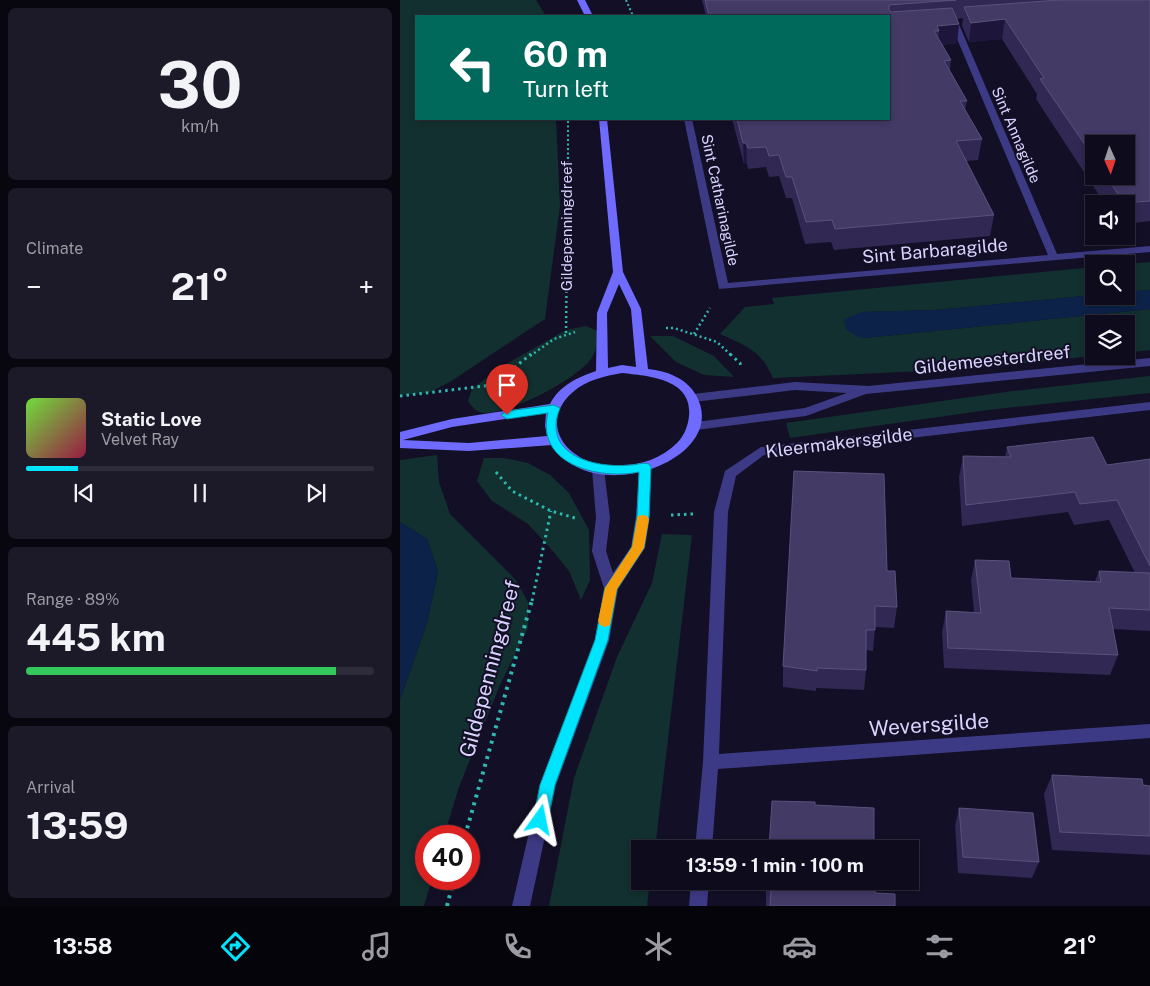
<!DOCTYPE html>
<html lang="en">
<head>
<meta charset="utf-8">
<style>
  :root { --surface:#0e0b1c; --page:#1c1929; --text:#f1f3f6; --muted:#9b9ba3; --line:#2e2b3b; --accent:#00e5ff }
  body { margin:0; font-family:"Public Sans",sans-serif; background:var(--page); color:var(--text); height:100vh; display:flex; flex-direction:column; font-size:19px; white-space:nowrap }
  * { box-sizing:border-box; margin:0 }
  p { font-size:16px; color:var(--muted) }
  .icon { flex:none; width:28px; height:28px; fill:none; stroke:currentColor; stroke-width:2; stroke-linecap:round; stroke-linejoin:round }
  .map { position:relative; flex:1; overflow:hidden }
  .sheet { display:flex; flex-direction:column; gap:8px; padding:8px; background:#08060f; width:400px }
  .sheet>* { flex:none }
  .guide { position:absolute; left:15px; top:15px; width:475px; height:105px; border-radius:0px; box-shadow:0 2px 8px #0003,0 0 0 1px var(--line); background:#00695c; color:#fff; overflow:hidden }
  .needle { width:32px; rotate:177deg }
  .tools { position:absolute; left:685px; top:135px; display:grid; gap:10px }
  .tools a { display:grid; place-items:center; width:50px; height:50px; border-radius:0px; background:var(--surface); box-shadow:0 2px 8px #0003,0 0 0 1px var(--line); font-size:25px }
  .speed { position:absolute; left:15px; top:825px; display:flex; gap:10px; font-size:25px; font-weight:700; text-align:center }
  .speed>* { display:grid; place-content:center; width:65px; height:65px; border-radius:50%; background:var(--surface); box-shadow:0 2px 8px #0003,0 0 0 1px var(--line); line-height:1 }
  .speed .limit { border:8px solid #d22; background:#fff; color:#111 }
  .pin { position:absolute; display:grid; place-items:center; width:42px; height:42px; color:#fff; margin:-51px -21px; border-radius:50% 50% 50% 0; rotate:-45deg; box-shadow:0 0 5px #0007 }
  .pin .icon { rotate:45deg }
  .me { position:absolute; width:55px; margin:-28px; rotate:12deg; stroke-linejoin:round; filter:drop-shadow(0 0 4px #0008) }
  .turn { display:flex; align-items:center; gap:18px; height:105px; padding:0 25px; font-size:22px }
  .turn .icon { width:65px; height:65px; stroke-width:2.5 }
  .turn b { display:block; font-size:35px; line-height:42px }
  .big { font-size:38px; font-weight:700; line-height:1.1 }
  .sheet .card { flex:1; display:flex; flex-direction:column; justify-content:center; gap:8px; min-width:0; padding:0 18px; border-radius:8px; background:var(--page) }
  .sheet .dial { align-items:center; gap:0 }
  .dial b { font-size:65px; line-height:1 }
  .song { display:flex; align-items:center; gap:15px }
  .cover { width:60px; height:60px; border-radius:8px; background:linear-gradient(135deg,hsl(100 70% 55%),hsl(340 70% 35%)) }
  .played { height:5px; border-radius:2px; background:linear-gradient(90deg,var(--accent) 15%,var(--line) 15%) }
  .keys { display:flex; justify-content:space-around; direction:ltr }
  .heat { display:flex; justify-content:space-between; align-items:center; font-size:28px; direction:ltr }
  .charge { height:8px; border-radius:4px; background:linear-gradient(90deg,#34c759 89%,var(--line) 0) }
  .trip { position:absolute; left:231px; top:840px; width:288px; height:50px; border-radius:0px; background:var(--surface); box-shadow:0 2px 8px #0003,0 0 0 1px var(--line); font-weight:700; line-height:50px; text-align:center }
  .tabs { display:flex; height:80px; justify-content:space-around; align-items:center; background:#06040b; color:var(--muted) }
  .tabs .icon { width:35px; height:35px }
  .tabs .current { color:var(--accent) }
  .tabs b { font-size:22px; color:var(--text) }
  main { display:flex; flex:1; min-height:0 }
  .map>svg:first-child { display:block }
  .green { fill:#12302f }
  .water { fill:#0c2248 }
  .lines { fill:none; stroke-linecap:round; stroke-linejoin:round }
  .path-far3 { stroke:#2fb8b0; stroke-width:2; stroke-dasharray:2 2.5; stroke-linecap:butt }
  .path-far2 { stroke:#2fb8b0; stroke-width:2.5; stroke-dasharray:2 3; stroke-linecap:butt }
  .path-far1 { stroke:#2fb8b0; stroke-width:3; stroke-dasharray:2.5 4; stroke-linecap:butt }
  .path { stroke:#2fb8b0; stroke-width:4; stroke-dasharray:3 5; stroke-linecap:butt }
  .minor { fill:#3d3a85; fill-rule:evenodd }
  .tertiary { fill:#3d3a85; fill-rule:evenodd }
  .secondary { fill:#6f6bff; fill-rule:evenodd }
  .wall { fill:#312854; fill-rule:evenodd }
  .shaded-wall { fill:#1d163a }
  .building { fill:#433a66; stroke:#5a527e }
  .route { fill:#00e5ff; stroke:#0095a6 }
  .slow { fill:#f59e0b }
  .labels { text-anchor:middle; stroke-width:4; stroke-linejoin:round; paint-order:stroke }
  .far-street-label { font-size:15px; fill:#d9d4ff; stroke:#130f26 }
  .street-label { font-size:18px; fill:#d9d4ff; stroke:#130f26 }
  .near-street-label { font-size:21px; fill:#d9d4ff; stroke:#130f26 }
</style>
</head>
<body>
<main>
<section class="sheet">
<div class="card dial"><b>30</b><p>km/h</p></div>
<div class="card"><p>Climate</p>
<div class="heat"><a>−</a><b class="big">21°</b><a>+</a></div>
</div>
<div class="card">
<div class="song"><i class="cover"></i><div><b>Static Love</b><p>Velvet Ray</p></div></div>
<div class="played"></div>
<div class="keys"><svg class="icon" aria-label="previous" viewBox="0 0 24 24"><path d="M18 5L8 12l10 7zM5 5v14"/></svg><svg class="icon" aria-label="pause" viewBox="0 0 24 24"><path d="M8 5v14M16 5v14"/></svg><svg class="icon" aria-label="next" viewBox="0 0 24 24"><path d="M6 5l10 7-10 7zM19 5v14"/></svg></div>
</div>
<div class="card"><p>Range · 89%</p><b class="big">445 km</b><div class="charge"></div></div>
<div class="card"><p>Arrival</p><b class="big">13:59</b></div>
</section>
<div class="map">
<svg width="750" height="906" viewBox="0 0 750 906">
  <rect width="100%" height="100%" fill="#130f26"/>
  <g class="green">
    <path d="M0 0H136L146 16H16V119H156L160 206 145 319 50 382 28 393 0 395Z"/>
    <path d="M750 262V290L726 292V264Z"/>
    <path d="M694 267V295L536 310 462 312 464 338 750 309V350L726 353V324H694V356L567 369 373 378C361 350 346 346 320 334L345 307 374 304 372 298Z"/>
    <path d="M186 326 200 332C198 343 195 356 187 364 167 383 114 412 86 413 78 414 72 407 68 401L72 389 101 367 166 330Z"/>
    <path d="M250 336H273L314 356 334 377 304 375 276 362Z"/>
    <path d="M750 376V393L588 410 390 438 386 423 613 391Z"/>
    <path d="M37 455 39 482 50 514 116 580 128 602V628L100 685 59 787 44 836H26V879H32L24 906H0V700L27 623 38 571 27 539 0 522V460Z"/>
    <path d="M84 458H104L128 463 150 475 169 493 189 530 190 580 181 600 169 571 152 550 128 524 92 501 77 481Z"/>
    <path d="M262 534 292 535 255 849H240V881H250L247 906H149L174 778 217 657 252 583Z"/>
  </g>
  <g class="water">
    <path d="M750 290V309L464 338 457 337 446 329 444 319 462 312 536 310 694 295 726 296V292Z"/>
    <path d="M0 522 27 539 38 571 27 623 0 700Z"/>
  </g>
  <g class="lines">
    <g class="path-far3">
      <path d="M226 0 233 16"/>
      <path d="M168 159V119"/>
    </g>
    <g class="path-far2">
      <path d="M266 328H274L317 342 332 356"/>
      <path d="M166 333 168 157"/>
      <path d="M294 334 310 308"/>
      <path d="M130 356 154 339 175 332"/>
    </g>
    <g class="path-far1">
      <path d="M330 354 340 363 341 367"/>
      <path d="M93 390V385L131 354"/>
      <path d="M0 396 93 385"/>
      <path d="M96 472 112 491 151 511 175 518"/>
      <path d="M271 515 293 514"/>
      <path d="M132 601 151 511"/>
    </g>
    <g class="path">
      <path d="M65 836 132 600"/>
      <path d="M47 906 54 879"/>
    </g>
    <g class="minor">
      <path d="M551 20 558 22 657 254 750 246V252L319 289 284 119H292L328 283 648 255 550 22Z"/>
      <path d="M750 402V410L364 455 336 476 328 512 319 754 750 724V738L318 769 312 849H295L303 762 314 512 325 471 361 447Z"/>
      <path d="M291 881H309L307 906H289Z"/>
    </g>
    <g class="tertiary">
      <path d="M750 358V366L466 394 406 416 296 430 290 426 296 422 405 408 447 393 395 390 293 402 287 398 293 394 395 382 468 386Z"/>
      <path d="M245 462 249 464 251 467 250 516 245 548 218 589 209 641 156 785 130 906H112L140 785 195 641 204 588 192 551 196 518 192 469 194 466H202L204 469 210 518 206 551 213 573 231 547 236 516 239 467 241 464Z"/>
    </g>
    <g class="secondary">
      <path d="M177 0H185L193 16H185Z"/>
      <path d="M199 119H207L223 272 241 309 248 369C267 371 286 378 296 395 332 459 193 510 152 445L69 451 0 448V432L52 419 150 404C159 386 178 377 196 371L197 313 213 272ZM219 284 231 309 236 367 222 365 208 368 207 313ZM222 373C249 376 293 379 289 416 288 426 284 436 277 443 261 459 239 466 218 465 207 465 197 465 188 461 156 448 145 416 173 392 186 380 205 376 222 373ZM146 413 145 426 147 436 69 443 3 440 52 427Z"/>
    </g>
  </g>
  <g class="wall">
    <path d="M302 0H750V221L726 224V204H705L636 99 637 94 602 39 569 42 562 26 563 18 557 19 559 24 557 43 542 45 551 60 550 70 567 101 565 110 582 139 578 160 566 161 594 215 590 236 434 250 431 242 405 244 392 198H386L379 176 369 177 366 167 348 169 347 164H344L332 119H489V16H306ZM694 144 726 176H694Z"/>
    <path d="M607 447 707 465 750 459V631L713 629 718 655 710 675 544 668 542 632 546 611 574 612 571 580 575 560 611 578 695 581 699 571 735 573 709 520 674 525 668 512 562 526 559 477 563 456 605 457Z"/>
    <path d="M487 571 497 607 494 628 475 627 473 651 466 650V670L464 690 416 688V691L383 687V666Z"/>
    <path d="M652 775 750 786V855L652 850 644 794Z"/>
    <path d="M559 808 639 862 632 878 558 873 555 825Z"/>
    <path d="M366 890 475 893 495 906H366Z"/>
  </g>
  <g class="shaded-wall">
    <path d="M605 19 602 39 569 42 571 23Z"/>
    <path d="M559 24 557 43 538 45 539 31 537 26Z"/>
    <path d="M343 143H346L347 164H344Z"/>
  </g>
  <g class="building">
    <path d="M305 0H556L489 5V10L491 12 552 8 559 24 537 26 539 31H534L551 60 544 61 567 101H560L582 139 556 141 594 215 435 229 432 220 406 222 392 177H386L379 155 369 156 366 147 348 148 346 143H343L337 119H489V16H309Z"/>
    <path d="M659 0H750V201L724 203 706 176H726V144H694V158L640 79 644 78 605 19 571 23 564 7Z"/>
    <path d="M693 437 707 465 750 459V566L717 500 680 504 675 492 566 505 563 456 611 457 607 447Z"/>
    <path d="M394 471 484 474 487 571H495L497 607 475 606V630H466V670L417 668V671L383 666Z"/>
    <path d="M575 560 609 561 611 578 701 582 699 571 750 573V610L709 608 718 655 548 648 546 611 581 613Z"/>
    <path d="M652 775 742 779 743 785 750 786V836L660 832Z"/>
    <path d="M372 801 415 802V805L474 808V849H369Z"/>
    <path d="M559 808 633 813 639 862 563 857Z"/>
    <path d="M366 881H475V893L495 894V906H370L371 891 366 890Z"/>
  </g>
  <path class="route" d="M154 405 160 408C158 413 156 419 156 424 154 460 203 468 230 465 237 465 242 462 249 464L251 467 249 516 244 548 217 589 208 640 155 785 148 820 145 825 140 827 135 825 133 820 140 785 195 640 205 588 232 547 237 516 239 472C200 480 135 465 148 413L107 419 101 415 107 411Z"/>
  <path class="slow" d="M243 515 247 516 249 519 244 548 217 589 210 625 205 627 200 625 198 621 205 588 232 547 237 519 238 516Z"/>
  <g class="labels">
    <g class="far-street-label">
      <text transform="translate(616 135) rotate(67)" y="5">Sint Annagilde</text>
      <text transform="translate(320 200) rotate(78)" y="5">Sint Catharinagilde</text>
      <text transform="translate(167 226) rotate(-90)" y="5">Gildepenningdreef</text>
    </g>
    <g class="street-label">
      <text transform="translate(535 251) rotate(-5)" y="6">Sint Barbaragilde</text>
      <text transform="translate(592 360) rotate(-6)" y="6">Gildemeesterdreef</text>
      <text transform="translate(439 443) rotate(-7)" y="6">Kleermakersgilde</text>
    </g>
    <g class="near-street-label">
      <text transform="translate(90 669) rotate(-75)" y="7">Gildepenningdreef</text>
      <text transform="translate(529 725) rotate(-4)" y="7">Weversgilde</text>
    </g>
  </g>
</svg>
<div class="tools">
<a><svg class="needle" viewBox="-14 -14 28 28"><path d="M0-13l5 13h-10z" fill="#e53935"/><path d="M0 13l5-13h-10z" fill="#9b9ba3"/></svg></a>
<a><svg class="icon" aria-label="sound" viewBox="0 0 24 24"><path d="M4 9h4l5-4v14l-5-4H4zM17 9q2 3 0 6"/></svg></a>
<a><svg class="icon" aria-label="search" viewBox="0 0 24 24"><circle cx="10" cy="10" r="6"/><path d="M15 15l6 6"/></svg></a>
<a><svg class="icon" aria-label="layers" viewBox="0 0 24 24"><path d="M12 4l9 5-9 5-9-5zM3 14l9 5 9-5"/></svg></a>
</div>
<div class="speed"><div class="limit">40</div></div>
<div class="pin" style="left:107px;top:415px;background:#d93025"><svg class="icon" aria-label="arrive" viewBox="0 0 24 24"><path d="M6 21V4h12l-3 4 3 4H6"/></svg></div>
<svg class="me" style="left:140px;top:820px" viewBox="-20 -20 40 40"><path d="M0-17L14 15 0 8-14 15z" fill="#00e5ff" stroke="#fff" stroke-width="4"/></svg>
<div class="trip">13:59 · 1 min · 100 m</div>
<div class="guide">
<div class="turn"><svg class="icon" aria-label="left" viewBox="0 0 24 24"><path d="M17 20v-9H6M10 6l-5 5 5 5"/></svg><div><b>60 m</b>Turn left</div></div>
</div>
</div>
</main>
<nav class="tabs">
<b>13:58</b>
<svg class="icon current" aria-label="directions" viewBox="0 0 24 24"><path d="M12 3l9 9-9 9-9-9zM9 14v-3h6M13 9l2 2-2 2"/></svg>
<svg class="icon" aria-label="music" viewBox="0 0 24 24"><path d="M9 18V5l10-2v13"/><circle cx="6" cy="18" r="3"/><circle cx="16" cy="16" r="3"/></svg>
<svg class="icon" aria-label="phone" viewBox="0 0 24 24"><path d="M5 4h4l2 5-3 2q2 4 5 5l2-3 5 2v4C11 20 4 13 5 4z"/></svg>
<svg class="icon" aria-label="climate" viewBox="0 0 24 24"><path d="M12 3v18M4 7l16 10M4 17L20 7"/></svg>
<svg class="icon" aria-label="car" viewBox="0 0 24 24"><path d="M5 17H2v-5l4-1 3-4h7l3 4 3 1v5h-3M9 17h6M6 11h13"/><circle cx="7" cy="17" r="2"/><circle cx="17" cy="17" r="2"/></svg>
<svg class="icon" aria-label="filters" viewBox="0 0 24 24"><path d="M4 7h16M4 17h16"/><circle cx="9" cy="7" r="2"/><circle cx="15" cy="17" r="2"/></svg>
<b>21°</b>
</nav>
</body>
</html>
